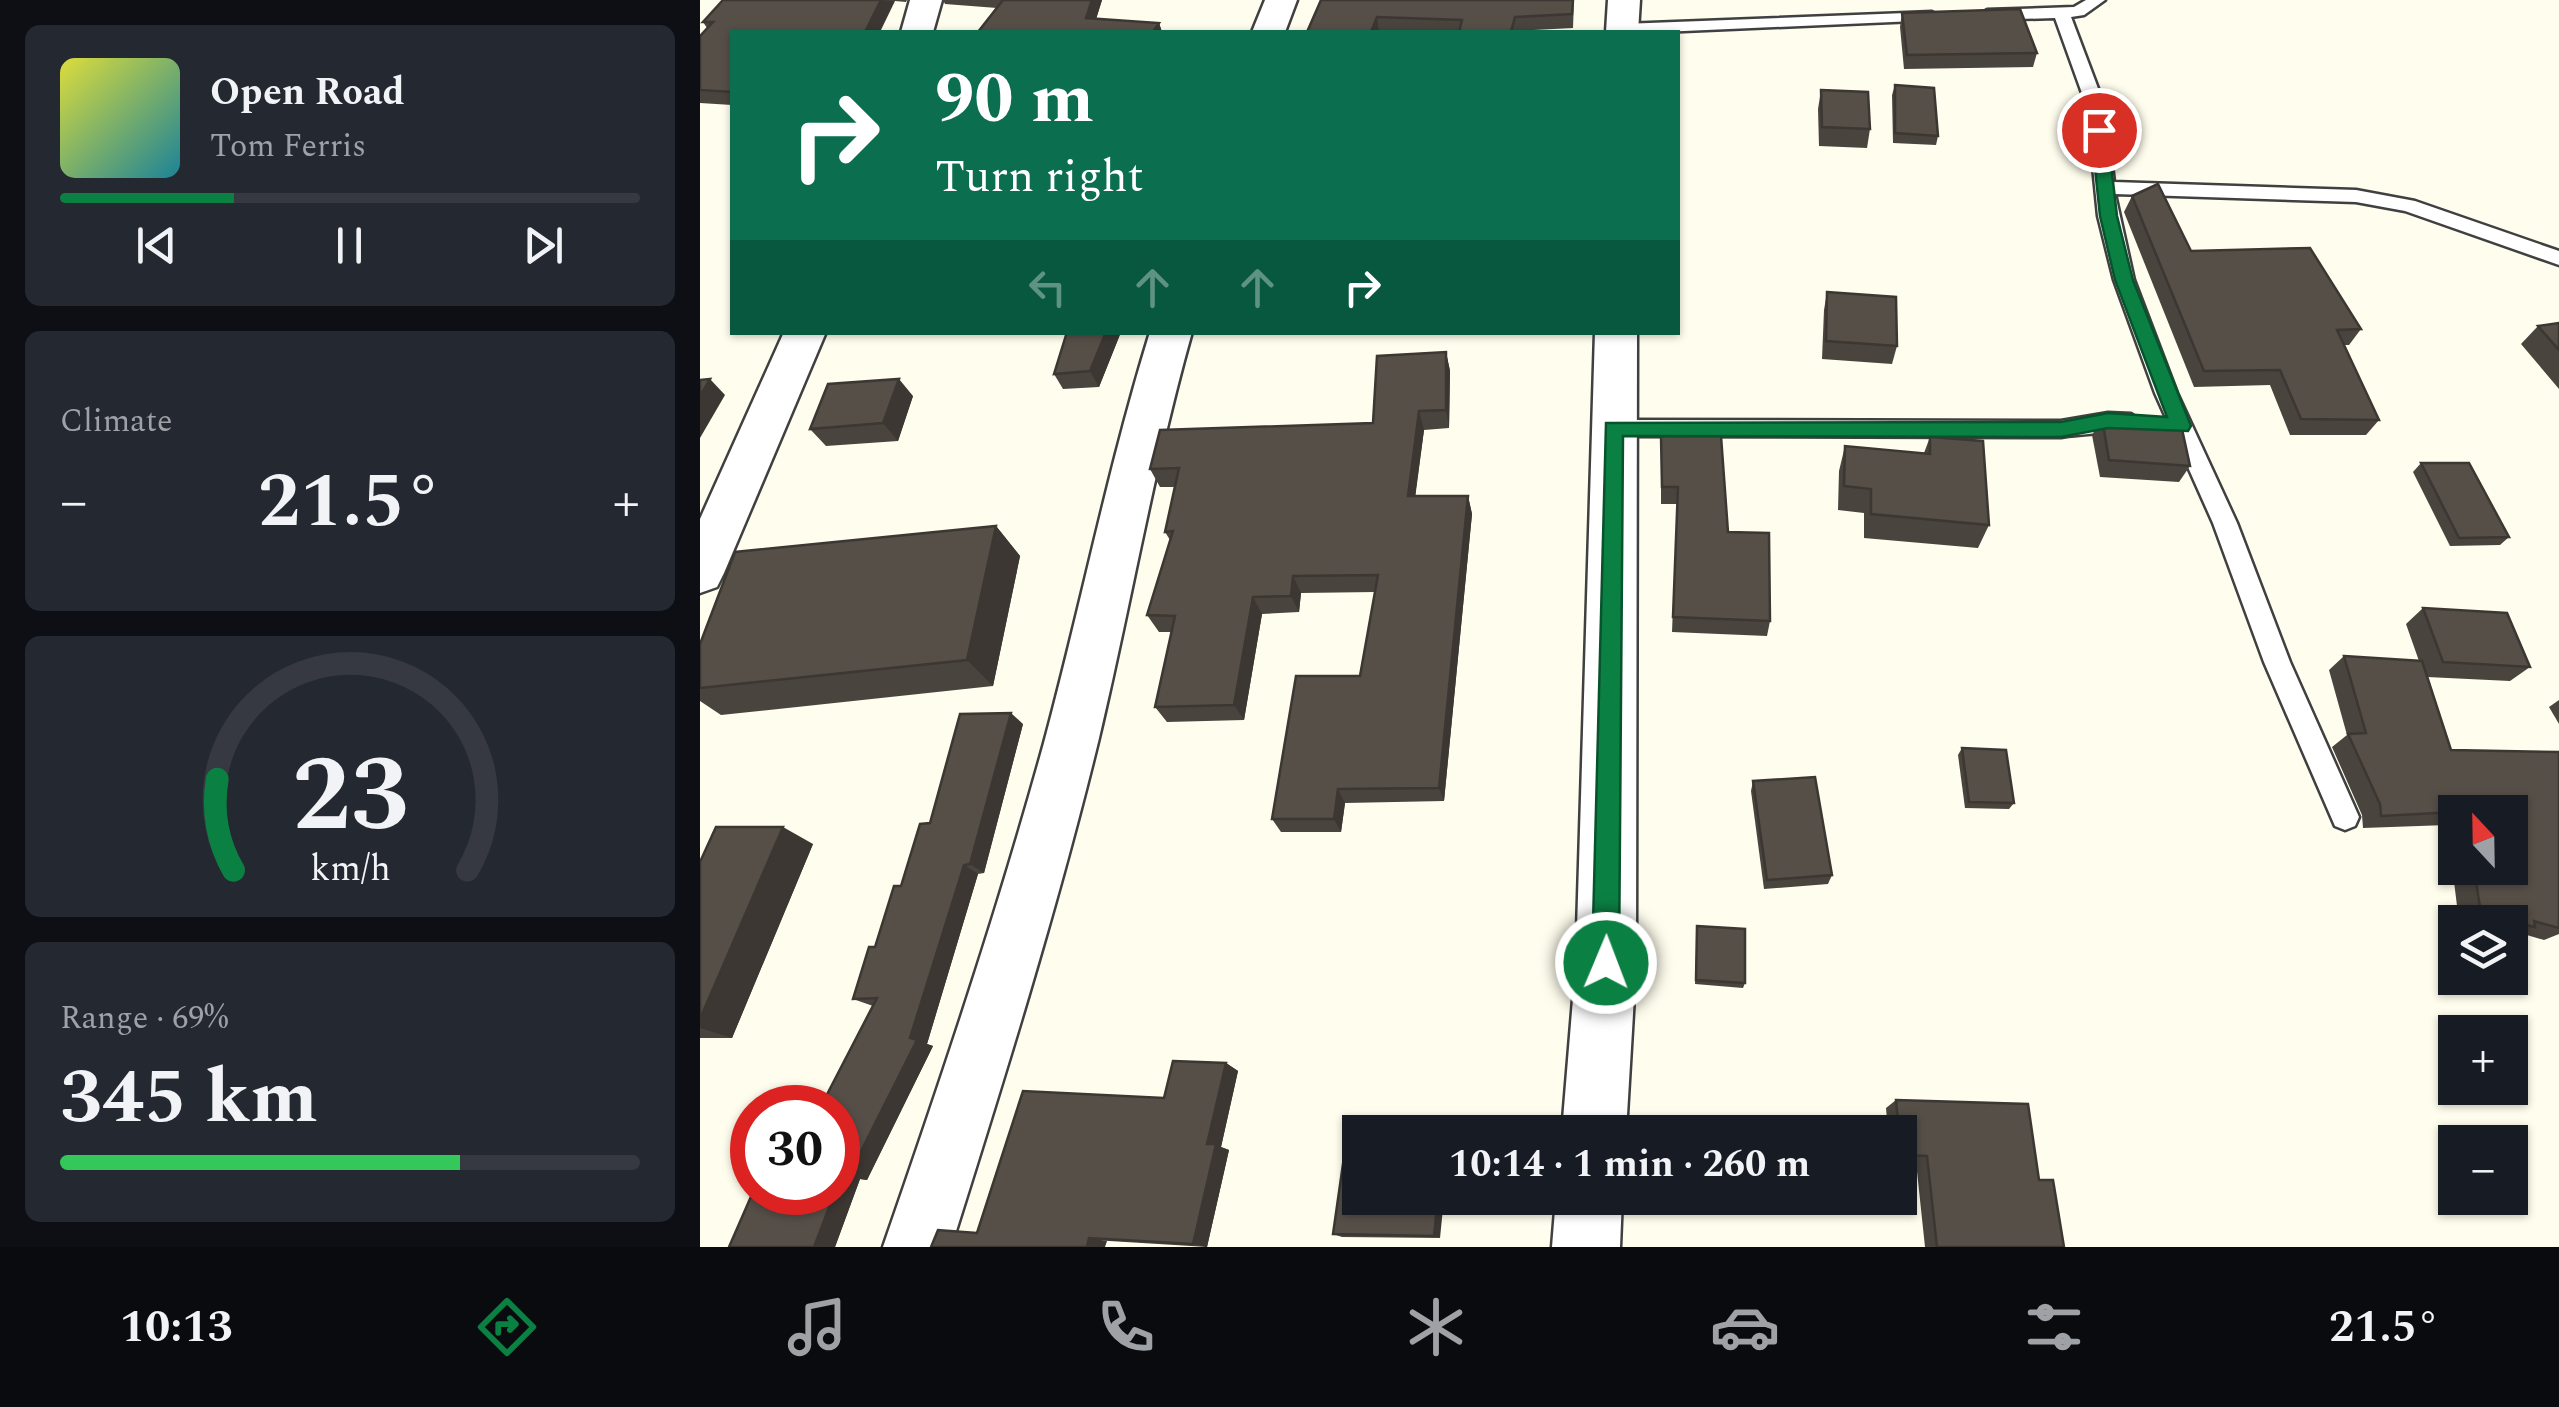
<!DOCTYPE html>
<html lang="en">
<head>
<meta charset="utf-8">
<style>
  :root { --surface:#171b24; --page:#242831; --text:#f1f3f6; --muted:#9ea1a6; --line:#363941; --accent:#0b8043 }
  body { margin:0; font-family:Spectral,serif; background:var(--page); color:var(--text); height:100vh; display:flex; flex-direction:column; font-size:38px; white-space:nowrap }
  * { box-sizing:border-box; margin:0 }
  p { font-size:32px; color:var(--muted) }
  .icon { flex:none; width:55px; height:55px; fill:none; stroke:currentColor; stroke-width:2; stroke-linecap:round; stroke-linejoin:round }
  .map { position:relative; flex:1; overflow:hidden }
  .sheet { display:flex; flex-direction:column; gap:25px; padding:25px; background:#0d0f14; width:700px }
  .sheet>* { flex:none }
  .top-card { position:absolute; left:30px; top:30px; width:950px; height:305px; border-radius:0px; box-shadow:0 2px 8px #0004; background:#0b6e4f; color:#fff; overflow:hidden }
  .needle { width:65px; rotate:338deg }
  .tools { position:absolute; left:1738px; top:795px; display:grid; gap:20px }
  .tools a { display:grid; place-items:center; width:90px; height:90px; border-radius:0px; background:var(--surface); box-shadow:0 2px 8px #0004; font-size:50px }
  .speed { position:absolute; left:30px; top:1085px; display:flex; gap:20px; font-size:50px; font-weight:700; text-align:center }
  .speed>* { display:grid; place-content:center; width:130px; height:130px; border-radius:50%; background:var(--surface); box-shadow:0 2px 8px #0004; line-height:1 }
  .speed .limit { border:15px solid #d22; background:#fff; color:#111 }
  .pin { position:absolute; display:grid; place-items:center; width:85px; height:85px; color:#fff; margin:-42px; border:5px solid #fff; border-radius:50%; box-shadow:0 2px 10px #0007 }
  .me { position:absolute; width:110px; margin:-55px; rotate:1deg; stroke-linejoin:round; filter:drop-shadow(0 0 8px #0008) }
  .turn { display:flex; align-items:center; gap:35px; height:210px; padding:0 40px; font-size:45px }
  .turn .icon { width:130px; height:130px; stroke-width:2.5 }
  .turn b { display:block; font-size:70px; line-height:85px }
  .lanes { display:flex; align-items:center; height:95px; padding:0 40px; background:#0003; justify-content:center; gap:50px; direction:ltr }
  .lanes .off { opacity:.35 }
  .big { font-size:75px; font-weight:700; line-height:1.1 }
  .sheet .tile { flex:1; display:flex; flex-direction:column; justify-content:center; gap:15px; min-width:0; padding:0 35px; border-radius:15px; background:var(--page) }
  .sheet .dial { align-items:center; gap:0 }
  .dial svg { height:260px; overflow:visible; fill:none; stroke:var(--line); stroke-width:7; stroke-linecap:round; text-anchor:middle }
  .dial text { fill:var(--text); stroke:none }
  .song { display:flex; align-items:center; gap:30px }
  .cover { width:120px; height:120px; border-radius:15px; background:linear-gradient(135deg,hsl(60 70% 55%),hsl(190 70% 35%)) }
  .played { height:10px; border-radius:5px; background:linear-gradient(90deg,var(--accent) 30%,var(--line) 30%) }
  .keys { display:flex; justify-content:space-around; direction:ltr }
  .heat { display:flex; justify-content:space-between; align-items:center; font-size:55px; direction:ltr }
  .charge { height:15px; border-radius:8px; background:linear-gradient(90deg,#34c759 69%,var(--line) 0) }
  .trip { position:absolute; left:642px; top:1115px; width:575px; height:100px; border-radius:0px; background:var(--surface); box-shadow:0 2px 8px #0004; font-weight:700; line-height:100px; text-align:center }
  .dock { display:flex; height:160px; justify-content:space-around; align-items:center; background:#090b0e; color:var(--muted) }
  .dock .icon { width:70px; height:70px }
  .dock .selected { color:var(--accent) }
  .dock b { font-size:45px; color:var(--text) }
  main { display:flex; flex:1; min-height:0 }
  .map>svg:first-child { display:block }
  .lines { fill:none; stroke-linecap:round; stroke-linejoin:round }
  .service-casing { stroke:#404040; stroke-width:5 }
  .minor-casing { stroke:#404040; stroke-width:5 }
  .service { fill:#fff; fill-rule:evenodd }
  .minor { fill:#fff; fill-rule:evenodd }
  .wall { fill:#4a443e; fill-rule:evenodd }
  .shaded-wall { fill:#3c3732 }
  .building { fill:#564f48; stroke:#3c3732; stroke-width:2.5 }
  .route { fill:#0b8043; stroke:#07532c; stroke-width:2.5 }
</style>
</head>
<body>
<main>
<section class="sheet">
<div class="tile">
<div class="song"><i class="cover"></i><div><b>Open Road</b><p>Tom Ferris</p></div></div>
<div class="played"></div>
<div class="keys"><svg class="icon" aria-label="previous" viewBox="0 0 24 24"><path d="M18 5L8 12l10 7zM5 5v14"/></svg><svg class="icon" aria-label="pause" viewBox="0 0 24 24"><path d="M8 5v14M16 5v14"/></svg><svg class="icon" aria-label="next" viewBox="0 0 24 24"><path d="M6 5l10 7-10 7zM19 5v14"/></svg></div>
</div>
<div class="tile"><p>Climate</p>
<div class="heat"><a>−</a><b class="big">21.5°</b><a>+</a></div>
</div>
<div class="tile dial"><svg viewBox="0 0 100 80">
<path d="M14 69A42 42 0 1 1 86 69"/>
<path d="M14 69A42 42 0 0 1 9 41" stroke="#0b8043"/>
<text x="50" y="56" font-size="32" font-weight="700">23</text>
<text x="50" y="72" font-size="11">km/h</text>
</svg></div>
<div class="tile"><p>Range · 69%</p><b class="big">345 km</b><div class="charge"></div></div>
</section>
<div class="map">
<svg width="1859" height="1247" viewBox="0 0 1859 1247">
  <rect width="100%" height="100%" fill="#fffded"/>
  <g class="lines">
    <defs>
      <g id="service">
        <path d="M1386 0H1405L1384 15 1371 17 1405 107 1414 182 1656 190 1715 201 1859 251V265L1705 211 1656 202 1415 194 1434 280 1477 393 1537 523 1590 662 1659 817 1655 826 1645 830 1635 826 1564 662 1513 523 1455 393 1414 280 1398 216 1387 107 1355 18 1287 20 1279 15 1287 10 1374 7Z"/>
        <path d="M1232 12 1240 17 1238 20 961 32H917L915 29 923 24Z"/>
        <path d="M1408 413 1431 414 1442 422C1434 432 1379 434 1361 437L913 436 902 428 913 420 1361 421Z"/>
      </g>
      <g id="minor">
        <path d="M210 0H242L233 32H201Z"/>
        <path d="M565 0H597L585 32H552Z"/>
        <path d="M908 0H940L938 32H906Z"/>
        <path d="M84 332H126L24 573 17 587 0 593V519Z"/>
        <path d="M450 332H492C454 466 431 603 399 738 357 910 304 1079 251 1247H183C241 1080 297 913 344 743 381 606 408 468 450 332Z"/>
        <path d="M895 332H937L936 963 926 1132H862L876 963Z"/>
        <path d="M856 1198H922L920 1247H852Z"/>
      </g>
    </defs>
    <use href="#service" class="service-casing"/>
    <use href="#minor" class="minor-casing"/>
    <use href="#service" class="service"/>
    <use href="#minor" class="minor"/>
  </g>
  <g class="wall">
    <path d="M23 0H207L206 2 195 1 32 32V105L0 103V36L7 28 3 22Z"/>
    <path d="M243 0H402L396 19 459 23 462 32H278L297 8 245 4Z"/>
    <path d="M621 0H874L873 28 816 31V32H607Z"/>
    <path d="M1202 13 1337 53 1333 67 1204 69 1200 27Z"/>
    <path d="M1195 85 1238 136 1236 145 1193 143 1192 95Z"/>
    <path d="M1121 90 1170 129 1167 148 1119 146 1118 109Z"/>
    <path d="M1432 196 1491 251 1661 329 1649 345H1644L1679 420 1666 435H1590L1570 385 1494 387 1424 212Z"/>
    <path d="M1127 292 1197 346 1192 364 1122 359 1124 310Z"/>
    <path d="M1859 323V389L1821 344 1838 326Z"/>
    <path d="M421 332 399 387 363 389 354 374Z"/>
    <path d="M746 352 750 371 749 428 724 430 715 496H768L772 514 744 801 645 803 641 832H581L572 819 660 676 675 592 601 593 599 612 562 614 544 720 467 722 455 707 472 632H459L447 615 470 540 465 532 475 487H460L450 469 673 423Z"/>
    <path d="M213 396 198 441 126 446 110 429Z"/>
    <path d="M1402 418 1490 466 1479 482 1400 477 1392 435Z"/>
    <path d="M961 436 1028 532 1070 621 1067 636 972 632 977 504H961Z"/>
    <path d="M1230 437 1289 525 1278 548 1164 538V513L1138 510 1139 471 1145 446 1224 453Z"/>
    <path d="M1721 463 1809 537 1800 545 1750 546 1713 472Z"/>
    <path d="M296 526 320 556 293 686 21 715 0 701V644Z"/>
    <path d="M1723 608 1830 667 1810 681 1727 677 1751 750 1859 752V934L1844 940 1820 933 1810 936V922H1759L1747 825 1663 828 1662 815 1632 747 1647 735 1629 670 1644 656 1719 661 1706 624ZM1755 812H1810V868H1755Z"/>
    <path d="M1859 700V724L1849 707Z"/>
    <path d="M323 724 284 873 278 874 227 1044 233 1046 167 1180 160 1179 135 1247H29L138 1192 173 1006 153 999 201 886Z"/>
    <path d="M1262 748 1314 803 1309 809 1265 808 1258 755Z"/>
    <path d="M1053 781 1132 875 1128 884 1064 889 1051 791Z"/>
    <path d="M113 844 32 1038H0V862Z"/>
    <path d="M997 926 1045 983 1043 988 995 984Z"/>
    <path d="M526 1063 538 1071 521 1147 529 1150 507 1247 277 1233Z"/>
    <path d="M1196 1100 1339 1180 1364 1247H1225L1216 1162 1200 1161V1132H1188L1186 1108Z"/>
    <path d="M646 1143 740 1238 642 1237 633 1234Z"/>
  </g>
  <g class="shaded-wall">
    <path d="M181 0 195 1 180 32H165Z"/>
    <path d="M392 0H402L392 32 386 18Z"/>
    <path d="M677 17 679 32H671Z"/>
    <path d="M459 23 462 32H453Z"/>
    <path d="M406 332H421L399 387 390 371Z"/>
    <path d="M746 352 750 371 749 428 746 410Z"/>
    <path d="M10 379 25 395 0 438V396Z"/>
    <path d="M199 379 213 396 198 441 183 423Z"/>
    <path d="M719 411 724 430 713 514 708 496Z"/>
    <path d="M768 496 772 514 744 801 739 788Z"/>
    <path d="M296 526 320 556 293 686 267 660Z"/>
    <path d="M593 576 601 593 599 612 591 596Z"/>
    <path d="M553 597 562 614 544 720 534 705Z"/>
    <path d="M311 713 323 724 284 873 270 864Z"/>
    <path d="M638 789 645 803 641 832 634 819Z"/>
    <path d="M83 827 113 844 32 1038 0 1028V1019Z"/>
    <path d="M264 865 278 874 227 1044 233 1046 167 1180 160 1179 135 1247H114L135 1192H138V1187Z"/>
    <path d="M526 1063 538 1071 521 1147 529 1150 507 1247 493 1244 507 1144Z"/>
    <path d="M738 1198H744L740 1238 734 1236Z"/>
    <path d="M389 1238 407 1241 405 1247H387Z"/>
  </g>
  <g class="building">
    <path d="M23 0H181L165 32H32V92L0 90V36L13 22H3Z"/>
    <path d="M303 0H392L386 18 459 23 453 32H278Z"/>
    <path d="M621 0H873L872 14 815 17 811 32H759L762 20 677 17 671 32H607Z"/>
    <path d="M1320 9 1337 53 1207 55 1202 13Z"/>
    <path d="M1195 85 1234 88 1238 136 1195 133Z"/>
    <path d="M1121 90 1168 92 1170 129 1122 127Z"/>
    <path d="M1458 184 1491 251 1610 248 1661 329 1637 330 1679 420 1601 419 1580 370 1504 371 1432 196Z"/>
    <path d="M1127 292 1196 297 1197 346 1126 341Z"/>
    <path d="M1859 323V350L1838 326Z"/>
    <path d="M367 332H406L390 371 354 374Z"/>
    <path d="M746 352V410L719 411 708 496H768L739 788 638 789 634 819H572L596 676H660L678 575 593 576 591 596 553 597 534 705 455 707 475 616 447 615 473 531 465 532 479 468 450 469 460 430 673 423 677 356Z"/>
    <path d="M10 379 0 396V380Z"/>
    <path d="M199 379 183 423 110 429 128 384Z"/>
    <path d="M1418 415 1480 420 1490 466 1409 460 1402 418Z"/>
    <path d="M961 436H1021L1028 532 1069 533 1070 621 973 617 978 487H962Z"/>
    <path d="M1230 437 1283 441 1289 525 1171 514V489L1144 486 1145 446 1230 454Z"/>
    <path d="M1721 463H1769L1809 537 1759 538Z"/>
    <path d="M296 526 267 660 0 688V644L35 552Z"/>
    <path d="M1723 608 1807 613 1830 667 1743 662Z"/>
    <path d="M1644 656 1722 661 1751 750 1859 752V928L1834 921 1835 927 1781 914 1774 868H1810V812H1755L1681 816 1680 804 1648 734 1666 733Z"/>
    <path d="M311 713 270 864 264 865 210 1038 217 1040 148 1177 142 1175 138 1187V1108H120L177 998 153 999 169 947H175L194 886H201L220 824 230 823 260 714Z"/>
    <path d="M1262 748 1306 750 1314 803 1269 802Z"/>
    <path d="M1115 777 1132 875 1067 880 1053 781Z"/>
    <path d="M16 827H83L0 1019V862Z"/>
    <path d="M997 926 1045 929V983L996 980Z"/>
    <path d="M473 1061 526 1063 507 1144H516L493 1244 389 1238 387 1247H231L238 1230 277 1233 323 1091 464 1098Z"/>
    <path d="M1196 1100 1328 1104 1339 1180H1353L1364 1247H1237L1227 1156 1201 1155Z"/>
    <path d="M646 1143H660V1198H738L734 1236 633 1234Z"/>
    <path d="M53 1192H135L114 1247H29Z"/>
  </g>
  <path class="route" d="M1399 125 1407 130 1417 216 1433 280 1491 426 1488 431 1408 428 1361 437 923 436 919 963 915 973 906 977 896 973 892 963 906 423 1361 422 1408 413 1467 417 1415 280 1400 216 1391 130Z"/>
</svg>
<div class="tools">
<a><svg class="needle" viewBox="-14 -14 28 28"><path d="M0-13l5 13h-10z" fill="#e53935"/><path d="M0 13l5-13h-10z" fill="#9ea1a6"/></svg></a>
<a><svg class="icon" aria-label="layers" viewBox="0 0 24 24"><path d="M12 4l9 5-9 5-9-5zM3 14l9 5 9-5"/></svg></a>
<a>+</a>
<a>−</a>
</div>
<div class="speed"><div class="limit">30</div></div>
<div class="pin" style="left:1399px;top:130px;background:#d93025"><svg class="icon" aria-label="arrive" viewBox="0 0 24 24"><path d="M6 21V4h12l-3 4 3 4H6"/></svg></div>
<svg class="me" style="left:906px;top:963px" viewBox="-20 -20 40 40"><circle r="17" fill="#0b8043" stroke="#fff" stroke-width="3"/><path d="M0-11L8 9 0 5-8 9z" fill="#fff"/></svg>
<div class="trip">10:14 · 1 min · 260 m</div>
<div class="top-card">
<div class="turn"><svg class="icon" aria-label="right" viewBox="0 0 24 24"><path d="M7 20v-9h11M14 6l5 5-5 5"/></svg><div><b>90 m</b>Turn right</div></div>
<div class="lanes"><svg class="icon off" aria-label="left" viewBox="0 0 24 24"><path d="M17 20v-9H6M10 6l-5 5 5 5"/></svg><svg class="icon off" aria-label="ahead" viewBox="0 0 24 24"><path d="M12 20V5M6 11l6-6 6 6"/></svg><svg class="icon off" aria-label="ahead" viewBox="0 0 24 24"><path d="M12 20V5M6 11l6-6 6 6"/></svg><svg class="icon" aria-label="right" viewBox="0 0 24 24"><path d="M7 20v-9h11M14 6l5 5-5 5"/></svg></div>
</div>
</div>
</main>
<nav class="dock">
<b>10:13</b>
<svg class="icon selected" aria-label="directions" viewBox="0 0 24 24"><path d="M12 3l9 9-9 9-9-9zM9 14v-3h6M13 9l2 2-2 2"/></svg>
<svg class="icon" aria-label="music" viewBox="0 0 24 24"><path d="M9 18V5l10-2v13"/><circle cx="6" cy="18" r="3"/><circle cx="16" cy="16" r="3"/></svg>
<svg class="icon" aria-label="phone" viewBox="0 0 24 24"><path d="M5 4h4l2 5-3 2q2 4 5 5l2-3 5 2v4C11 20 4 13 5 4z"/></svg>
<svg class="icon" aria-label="climate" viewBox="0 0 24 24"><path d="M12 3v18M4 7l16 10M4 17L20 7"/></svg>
<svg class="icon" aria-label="car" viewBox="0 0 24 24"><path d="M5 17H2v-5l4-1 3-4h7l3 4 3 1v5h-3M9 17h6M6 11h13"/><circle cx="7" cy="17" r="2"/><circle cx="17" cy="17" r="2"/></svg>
<svg class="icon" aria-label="filters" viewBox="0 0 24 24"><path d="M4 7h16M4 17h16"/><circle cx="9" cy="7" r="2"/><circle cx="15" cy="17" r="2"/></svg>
<b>21.5°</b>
</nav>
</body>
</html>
